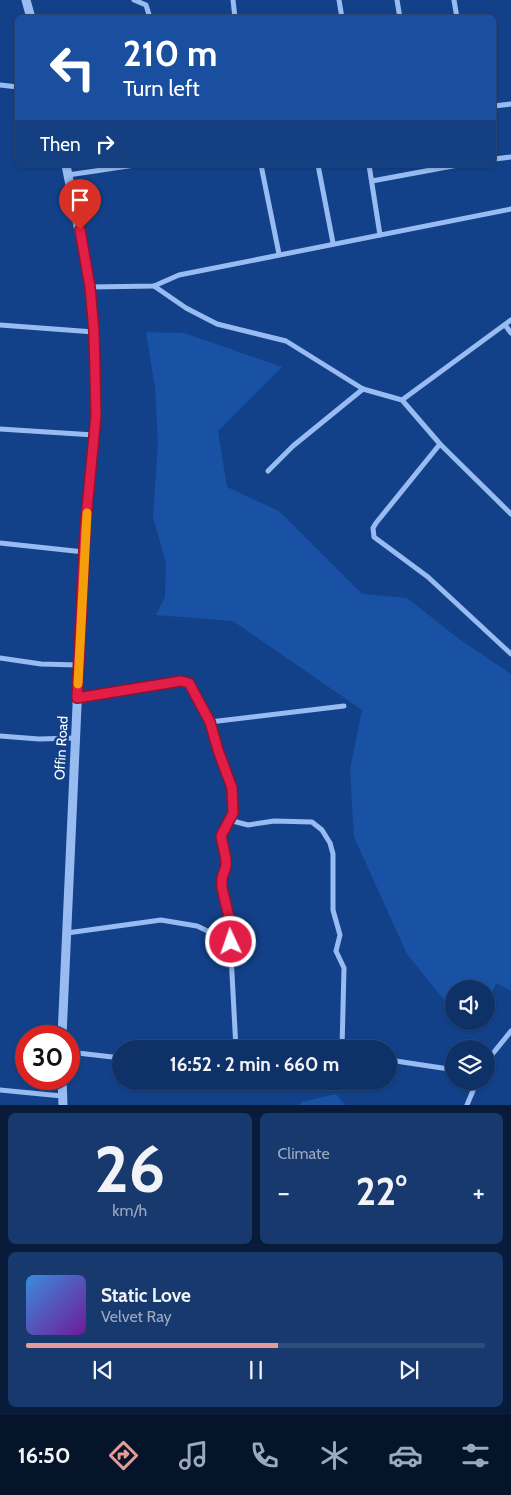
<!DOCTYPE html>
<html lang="en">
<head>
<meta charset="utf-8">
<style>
  :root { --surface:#0e3168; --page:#17396e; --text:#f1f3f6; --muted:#9ba9c0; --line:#2e4c7c; --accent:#e69b98 }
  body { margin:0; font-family:Cabin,sans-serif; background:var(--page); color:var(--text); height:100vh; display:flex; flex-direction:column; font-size:19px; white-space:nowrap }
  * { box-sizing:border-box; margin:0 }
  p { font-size:16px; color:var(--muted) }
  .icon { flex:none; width:28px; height:28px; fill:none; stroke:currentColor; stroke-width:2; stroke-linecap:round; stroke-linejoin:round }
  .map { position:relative; height:1105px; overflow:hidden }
  .side { display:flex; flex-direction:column; gap:8px; padding:8px; background:#081b39; flex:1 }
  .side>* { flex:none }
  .top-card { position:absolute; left:15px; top:15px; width:481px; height:152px; border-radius:8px; box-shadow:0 1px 4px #0004,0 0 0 1px var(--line); background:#1a4fa0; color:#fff; overflow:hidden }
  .buttons { position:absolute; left:445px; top:980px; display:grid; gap:10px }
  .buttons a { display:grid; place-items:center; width:50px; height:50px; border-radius:50%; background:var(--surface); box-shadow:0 1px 4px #0004,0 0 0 1px var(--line); font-size:25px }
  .speed { position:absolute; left:15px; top:1025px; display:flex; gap:10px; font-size:25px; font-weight:700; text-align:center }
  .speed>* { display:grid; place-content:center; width:65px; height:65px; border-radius:50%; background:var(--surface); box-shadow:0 1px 4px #0004,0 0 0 1px var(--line); line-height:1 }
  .speed .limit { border:8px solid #d22; background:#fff; color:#111 }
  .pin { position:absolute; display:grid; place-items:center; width:42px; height:42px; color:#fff; margin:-51px -21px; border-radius:50% 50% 50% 0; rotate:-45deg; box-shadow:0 0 5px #0007 }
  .pin .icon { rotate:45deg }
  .me { position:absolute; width:55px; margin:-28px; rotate:357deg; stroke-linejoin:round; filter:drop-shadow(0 0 4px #0008) }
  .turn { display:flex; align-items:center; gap:18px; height:105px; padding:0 25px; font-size:22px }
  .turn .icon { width:65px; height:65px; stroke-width:2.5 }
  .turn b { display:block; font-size:35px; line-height:42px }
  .then { display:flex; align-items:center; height:48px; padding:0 25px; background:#0003; gap:10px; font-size:19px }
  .big { font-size:38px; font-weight:700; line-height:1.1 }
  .side .widget { flex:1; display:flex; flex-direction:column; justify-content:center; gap:8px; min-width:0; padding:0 18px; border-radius:8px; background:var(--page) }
  .side .dial { align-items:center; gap:0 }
  .dial b { font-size:65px; line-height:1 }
  .song { display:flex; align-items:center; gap:15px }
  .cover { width:60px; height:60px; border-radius:8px; background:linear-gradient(135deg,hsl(210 70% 55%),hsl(280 70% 35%)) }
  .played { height:5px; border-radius:2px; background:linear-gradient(90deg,var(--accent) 55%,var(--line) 55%) }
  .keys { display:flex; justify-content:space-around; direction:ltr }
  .heat { display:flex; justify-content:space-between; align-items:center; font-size:28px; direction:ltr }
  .side .tiles { flex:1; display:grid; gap:8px; grid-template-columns:1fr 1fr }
  .widget:last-child { grid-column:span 2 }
  .trip { position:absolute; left:112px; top:1040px; width:285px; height:50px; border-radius:25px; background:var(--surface); box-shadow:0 1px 4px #0004,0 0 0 1px var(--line); font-weight:700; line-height:50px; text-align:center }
  .dock { display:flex; height:80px; justify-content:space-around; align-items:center; background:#06142a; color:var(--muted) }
  .dock .icon { width:35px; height:35px }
  .dock .selected { color:var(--accent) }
  .dock b { font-size:22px; color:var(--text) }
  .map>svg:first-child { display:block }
  .green { fill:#1952a4 }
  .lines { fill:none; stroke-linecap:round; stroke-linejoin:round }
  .minor { stroke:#98bcf1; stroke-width:5 }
  .tertiary { stroke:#98bcf1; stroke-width:9 }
  .route-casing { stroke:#92132f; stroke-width:12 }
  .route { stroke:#e11d48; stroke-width:9 }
  .slow { stroke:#f59e0b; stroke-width:9 }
  .labels { text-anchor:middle; stroke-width:5; stroke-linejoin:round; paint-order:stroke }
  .street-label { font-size:14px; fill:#fff; stroke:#12418a }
</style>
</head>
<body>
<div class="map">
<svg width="511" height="1105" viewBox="0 0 511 1105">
  <rect width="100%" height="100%" fill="#12418a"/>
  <g class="green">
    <path d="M146 332 184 333 282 367 218 431 227 487 279 511 362 594 407 598 459 639 511 674V991L496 983 486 1007V989H454V1006L445 1001 407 954 354 837 350 769 362 710 233 621 156 615 165 597 166 563 153 517 158 444 155 387Z"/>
    <path d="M336 1094 345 1105H299L302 1102Z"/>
  </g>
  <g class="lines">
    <g class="minor">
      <path d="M134 0 146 5 150 18"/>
      <path d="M233 0 235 18"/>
      <path d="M339 0 342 18"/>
      <path d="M397 0 400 18"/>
      <path d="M454 0 457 18"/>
      <path d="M0 85 18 87"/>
      <path d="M494 106 511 104"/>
      <path d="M494 159 511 157"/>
      <path d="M261 165 279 254"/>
      <path d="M318 165 333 243"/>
      <path d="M369 165 380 235"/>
      <path d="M68 175 135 165"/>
      <path d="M372 181 458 165"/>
      <path d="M154 286 186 308 217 324 286 341 363 389 402 400 440 444 511 514"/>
      <path d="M90 287 154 286 179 275 511 209"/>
      <path d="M0 325 94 332"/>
      <path d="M505 325 511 333"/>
      <path d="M402 400 511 320"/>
      <path d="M0 429 94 435"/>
      <path d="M440 444 376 523 373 528 374 537 428 577 511 654"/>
      <path d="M268 471 293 446 363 389"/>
      <path d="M0 543 84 552"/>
      <path d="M0 658 41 664 78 665"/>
      <path d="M77 698 187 681 210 722 218 750 232 788 233 813 221 836 226 859V867L222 878 223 895 229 917 236 1049"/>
      <path d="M210 722 344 706"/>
      <path d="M0 736 39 739 75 738"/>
      <path d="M229 820 248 825 274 821 312 822 322 830 330 843 333 854V910L340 935 336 951 344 968 342 1049"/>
      <path d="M67 933 161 920 197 926 231 942"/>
      <path d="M69 1052 121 1058"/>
      <path d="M389 1060 449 1069"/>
      <path d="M486 1062 511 1031"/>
      <path d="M0 1090 62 1096"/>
      <path d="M467 1105 477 1081"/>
    </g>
    <g class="tertiary">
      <path d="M26 0 31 18"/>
      <path d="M62 1036 85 530 96 415 94 332 90 287 66 165"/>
      <path d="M62 1079 63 1105"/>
    </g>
  </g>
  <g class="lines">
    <defs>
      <path id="route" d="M80 230 90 287 94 332 96 415 85 530 77 698 181 681 189 683 210 722 218 750 232 788 233 813 221 836 226 859V866L222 878V888L229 917 231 942"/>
    </defs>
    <use href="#route" class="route-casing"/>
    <use href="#route" class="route"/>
    <path class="slow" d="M78 684 87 513"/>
  </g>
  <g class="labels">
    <g class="street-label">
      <text transform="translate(61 748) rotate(-87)" y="5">Offin Road</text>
    </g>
  </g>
</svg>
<div class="buttons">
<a><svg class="icon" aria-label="sound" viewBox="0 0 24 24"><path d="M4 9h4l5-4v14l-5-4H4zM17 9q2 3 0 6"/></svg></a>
<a><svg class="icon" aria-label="layers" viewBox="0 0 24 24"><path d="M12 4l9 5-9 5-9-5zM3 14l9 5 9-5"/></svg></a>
</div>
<div class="speed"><div class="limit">30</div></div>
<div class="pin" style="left:80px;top:230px;background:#d93025"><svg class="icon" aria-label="arrive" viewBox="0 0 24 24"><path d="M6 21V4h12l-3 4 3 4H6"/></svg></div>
<svg class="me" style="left:231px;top:942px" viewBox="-20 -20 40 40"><circle r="17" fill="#e11d48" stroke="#fff" stroke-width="3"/><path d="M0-11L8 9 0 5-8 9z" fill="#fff"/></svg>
<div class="trip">16:52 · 2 min · 660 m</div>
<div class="top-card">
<div class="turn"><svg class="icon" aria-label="left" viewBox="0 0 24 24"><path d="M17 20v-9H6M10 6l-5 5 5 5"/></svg><div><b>210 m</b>Turn left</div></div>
<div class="then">Then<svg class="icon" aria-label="right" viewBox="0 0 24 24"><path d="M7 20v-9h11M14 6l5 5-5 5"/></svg></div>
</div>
</div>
<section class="side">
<div class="tiles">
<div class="widget dial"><b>26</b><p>km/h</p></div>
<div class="widget"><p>Climate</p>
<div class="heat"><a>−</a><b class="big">22°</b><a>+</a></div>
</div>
<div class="widget">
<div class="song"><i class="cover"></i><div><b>Static Love</b><p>Velvet Ray</p></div></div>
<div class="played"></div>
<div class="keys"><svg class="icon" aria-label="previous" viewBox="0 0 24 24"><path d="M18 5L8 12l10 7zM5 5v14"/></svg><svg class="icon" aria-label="pause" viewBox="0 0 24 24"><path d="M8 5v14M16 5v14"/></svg><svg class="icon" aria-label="next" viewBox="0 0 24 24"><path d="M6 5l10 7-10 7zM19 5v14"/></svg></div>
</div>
</div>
</section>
<nav class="dock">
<b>16:50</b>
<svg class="icon selected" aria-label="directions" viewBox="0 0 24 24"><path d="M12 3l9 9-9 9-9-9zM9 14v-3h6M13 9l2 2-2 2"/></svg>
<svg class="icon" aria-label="music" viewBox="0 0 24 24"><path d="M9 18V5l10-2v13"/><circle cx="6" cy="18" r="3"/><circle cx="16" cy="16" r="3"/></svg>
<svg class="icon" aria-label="phone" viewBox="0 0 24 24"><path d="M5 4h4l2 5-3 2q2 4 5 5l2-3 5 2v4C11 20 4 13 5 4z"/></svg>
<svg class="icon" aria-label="climate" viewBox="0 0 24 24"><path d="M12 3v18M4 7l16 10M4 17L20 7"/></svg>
<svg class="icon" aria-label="car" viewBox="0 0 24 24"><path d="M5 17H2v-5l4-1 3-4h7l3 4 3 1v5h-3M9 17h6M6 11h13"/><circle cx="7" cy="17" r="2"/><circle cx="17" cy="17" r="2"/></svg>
<svg class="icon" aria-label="filters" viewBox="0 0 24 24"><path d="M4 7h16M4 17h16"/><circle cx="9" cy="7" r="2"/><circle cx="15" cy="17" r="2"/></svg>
</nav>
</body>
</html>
